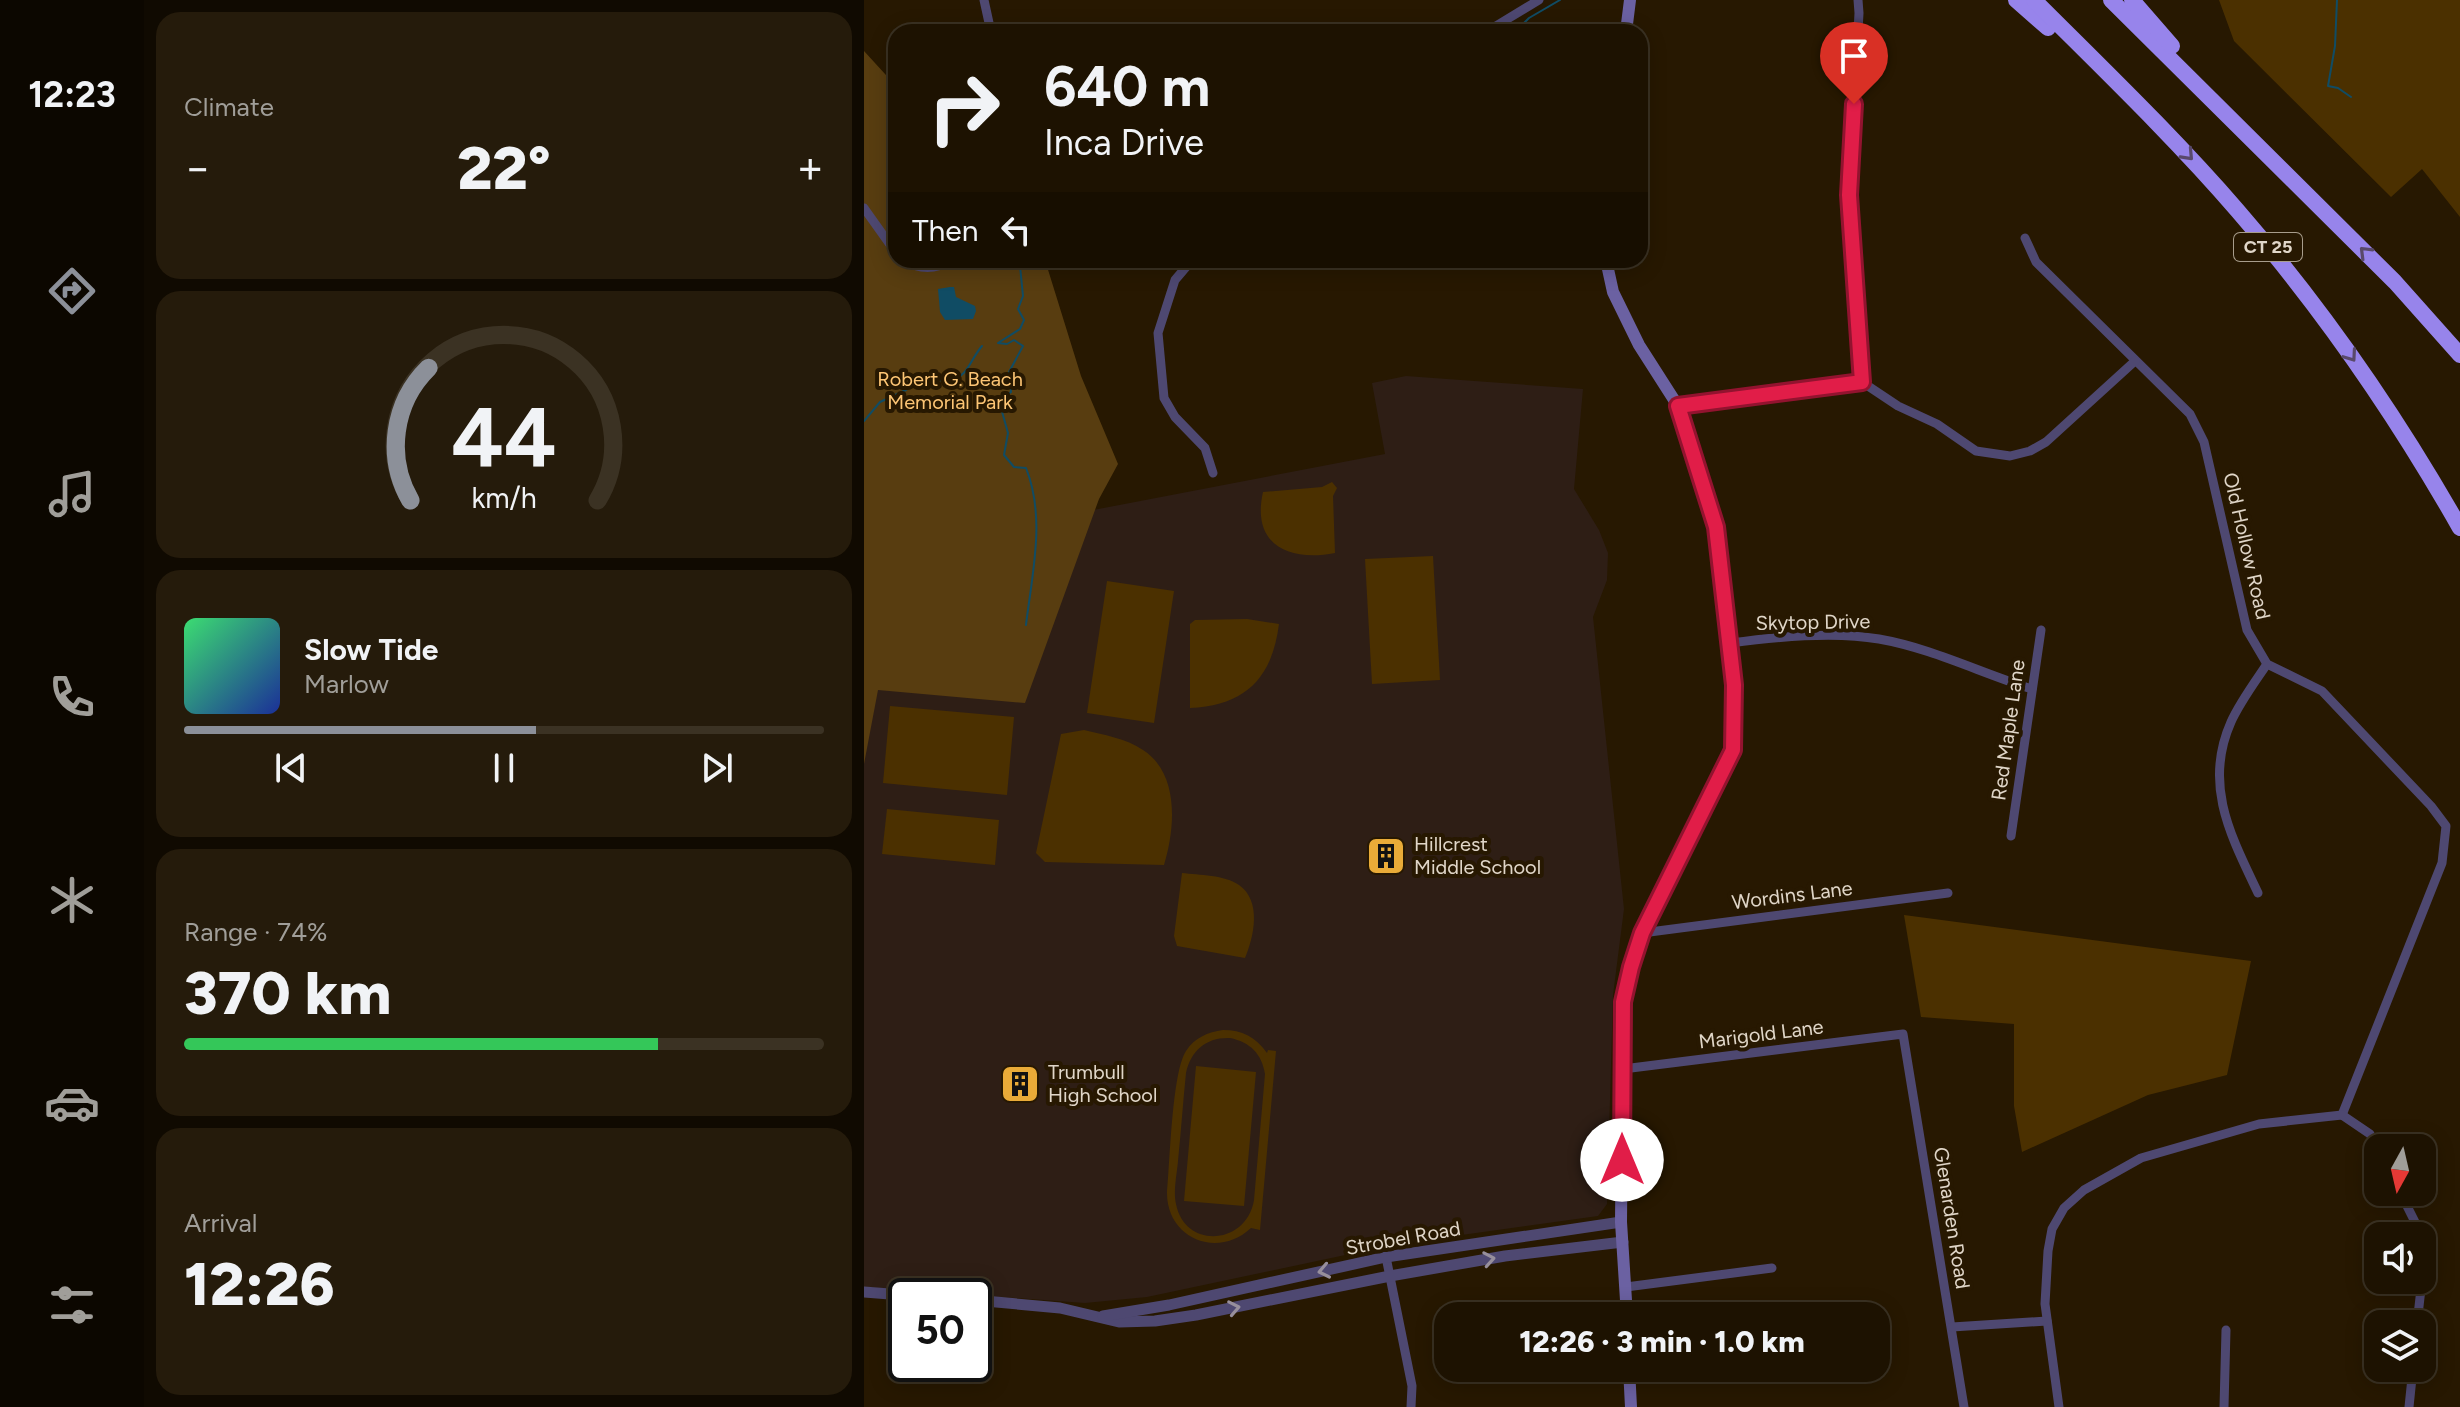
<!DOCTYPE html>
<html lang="en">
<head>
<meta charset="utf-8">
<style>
  :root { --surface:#1d1201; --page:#251b0b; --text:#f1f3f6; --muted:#a09e99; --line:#3b3223; --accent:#8c9099 }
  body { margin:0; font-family:Figtree,sans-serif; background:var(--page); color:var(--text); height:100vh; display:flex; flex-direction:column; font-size:30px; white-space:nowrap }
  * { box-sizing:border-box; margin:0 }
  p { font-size:26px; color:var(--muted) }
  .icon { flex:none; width:44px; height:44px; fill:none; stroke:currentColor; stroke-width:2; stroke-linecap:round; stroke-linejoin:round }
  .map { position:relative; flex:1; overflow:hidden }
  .side { display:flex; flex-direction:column; gap:12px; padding:12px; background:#100a01; width:720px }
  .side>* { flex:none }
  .top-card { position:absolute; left:24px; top:24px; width:760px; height:244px; border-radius:24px; box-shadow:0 4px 20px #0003,0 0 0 2px var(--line); background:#1d1201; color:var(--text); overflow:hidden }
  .needle { width:52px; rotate:188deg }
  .buttons { position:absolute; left:1500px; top:1134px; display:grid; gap:16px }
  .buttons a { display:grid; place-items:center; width:72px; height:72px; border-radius:16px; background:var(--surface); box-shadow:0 4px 20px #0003,0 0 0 2px var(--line); font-size:40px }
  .speed { position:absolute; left:24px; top:1278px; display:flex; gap:16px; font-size:40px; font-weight:700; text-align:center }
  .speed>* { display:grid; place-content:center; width:104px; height:104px; border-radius:50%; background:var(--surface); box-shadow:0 4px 20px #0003,0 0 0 2px var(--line); line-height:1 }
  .speed .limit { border:4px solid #111; border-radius:12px; background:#fff; color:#111 }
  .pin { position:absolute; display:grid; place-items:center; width:68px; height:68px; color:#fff; margin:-82px -34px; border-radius:50% 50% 50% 0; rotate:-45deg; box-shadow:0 0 8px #0007 }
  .pin .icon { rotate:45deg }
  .me { position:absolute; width:88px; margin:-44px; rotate:0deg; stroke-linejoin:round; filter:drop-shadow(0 0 6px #0008) }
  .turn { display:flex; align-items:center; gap:28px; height:168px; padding:0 24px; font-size:36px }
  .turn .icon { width:104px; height:104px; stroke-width:2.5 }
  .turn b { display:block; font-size:56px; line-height:68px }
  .then { display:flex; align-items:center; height:76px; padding:0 24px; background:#0003; gap:16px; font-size:30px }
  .big { font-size:60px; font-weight:800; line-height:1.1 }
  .side .widget { flex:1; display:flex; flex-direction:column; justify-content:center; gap:12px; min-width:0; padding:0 28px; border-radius:24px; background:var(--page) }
  .side .dial { align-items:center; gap:0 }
  .dial svg { height:208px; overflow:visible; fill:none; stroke:var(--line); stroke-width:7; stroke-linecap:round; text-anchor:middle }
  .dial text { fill:var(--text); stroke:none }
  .song { display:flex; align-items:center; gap:24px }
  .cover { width:96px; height:96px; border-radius:12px; background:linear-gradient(135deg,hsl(140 70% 55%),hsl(230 70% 35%)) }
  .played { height:8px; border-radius:4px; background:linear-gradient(90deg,var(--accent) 55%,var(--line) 55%) }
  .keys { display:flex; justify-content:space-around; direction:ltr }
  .heat { display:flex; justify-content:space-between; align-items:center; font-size:44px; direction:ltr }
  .charge { height:12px; border-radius:6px; background:linear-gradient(90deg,#34c759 74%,var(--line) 0) }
  .trip { position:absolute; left:570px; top:1302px; width:456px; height:80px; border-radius:24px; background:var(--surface); box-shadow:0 4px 20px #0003,0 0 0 2px var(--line); font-weight:800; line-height:80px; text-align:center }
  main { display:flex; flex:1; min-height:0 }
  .tab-bar { display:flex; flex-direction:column; width:144px; justify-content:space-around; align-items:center; background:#0c0700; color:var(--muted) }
  .tab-bar .icon { width:56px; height:56px }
  .tab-bar .on { color:var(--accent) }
  .tab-bar b { font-size:36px; color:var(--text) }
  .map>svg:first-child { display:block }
  .education { fill:#2e1e15 }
  .green { fill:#4b3000; fill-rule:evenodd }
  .forest { fill:#583d10 }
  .water { fill:#104c64 }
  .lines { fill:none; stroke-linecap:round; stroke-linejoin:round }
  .stream { stroke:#104c64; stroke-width:2 }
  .minor { stroke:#4e4871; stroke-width:9 }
  .tertiary { stroke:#4e4871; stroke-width:11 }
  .secondary { stroke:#6b61a2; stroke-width:12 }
  .motorway { stroke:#9784eb; stroke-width:16 }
  .oneway { stroke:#59496a }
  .oneway2 { stroke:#978f9c }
  .route-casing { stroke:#92132f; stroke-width:20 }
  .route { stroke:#e11d48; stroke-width:14 }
  .labels { text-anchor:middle; stroke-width:8; stroke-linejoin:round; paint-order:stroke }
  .shield { fill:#271801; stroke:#a89d8c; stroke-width:2 }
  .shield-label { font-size:18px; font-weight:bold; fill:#e0d6c8 }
  .park-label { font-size:20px; fill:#fdc574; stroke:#271801 }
  .street-label { font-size:20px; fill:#e0d6c8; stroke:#271801 }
  .poi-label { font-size:20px; fill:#e0d6c8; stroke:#271801; text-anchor:start }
</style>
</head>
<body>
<main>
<nav class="tab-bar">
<b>12:23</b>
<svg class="icon on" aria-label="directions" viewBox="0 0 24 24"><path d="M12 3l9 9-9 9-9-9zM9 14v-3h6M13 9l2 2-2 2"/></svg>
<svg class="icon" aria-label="music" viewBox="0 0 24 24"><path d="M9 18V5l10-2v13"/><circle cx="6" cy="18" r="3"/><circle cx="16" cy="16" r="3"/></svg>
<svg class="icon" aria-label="phone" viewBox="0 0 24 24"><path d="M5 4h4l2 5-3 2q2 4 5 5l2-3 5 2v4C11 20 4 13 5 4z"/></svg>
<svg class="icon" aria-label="climate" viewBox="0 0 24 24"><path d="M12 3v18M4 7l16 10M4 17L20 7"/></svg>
<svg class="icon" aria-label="car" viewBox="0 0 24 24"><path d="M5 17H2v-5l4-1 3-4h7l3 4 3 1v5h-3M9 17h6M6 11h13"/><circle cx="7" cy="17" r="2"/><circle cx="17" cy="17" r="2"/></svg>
<svg class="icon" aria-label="filters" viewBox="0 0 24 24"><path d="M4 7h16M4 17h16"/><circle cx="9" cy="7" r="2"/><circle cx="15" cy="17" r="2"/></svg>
</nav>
<section class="side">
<div class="widget"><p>Climate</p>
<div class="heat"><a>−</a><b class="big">22°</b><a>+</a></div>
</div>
<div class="widget dial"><svg viewBox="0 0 100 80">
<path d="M14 69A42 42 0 1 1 86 69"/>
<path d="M14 69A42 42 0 0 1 21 18" stroke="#8c9099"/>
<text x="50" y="56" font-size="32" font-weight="700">44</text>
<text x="50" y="72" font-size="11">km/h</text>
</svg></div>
<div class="widget">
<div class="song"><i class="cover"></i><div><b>Slow Tide</b><p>Marlow</p></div></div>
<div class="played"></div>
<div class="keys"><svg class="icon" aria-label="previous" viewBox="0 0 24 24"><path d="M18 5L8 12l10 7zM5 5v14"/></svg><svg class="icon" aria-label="pause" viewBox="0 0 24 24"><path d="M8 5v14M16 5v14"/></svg><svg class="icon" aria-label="next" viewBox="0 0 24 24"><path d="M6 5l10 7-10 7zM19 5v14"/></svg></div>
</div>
<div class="widget"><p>Range · 74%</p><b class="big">370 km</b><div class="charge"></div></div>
<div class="widget"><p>Arrival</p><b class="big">12:26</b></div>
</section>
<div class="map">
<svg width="1596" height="1407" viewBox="0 0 1596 1407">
  <rect width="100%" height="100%" fill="#271801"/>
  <path class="education" d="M542 376 719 389 710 489 735 530 744 553 743 580 729 617 760 909 749 995 743 1204 734 1216 533 1244 283 1297 221 1303 0 1287V606L172 521 521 454 508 383Z"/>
  <g class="green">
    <path d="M1355 0H1596V217L1558 169 1527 197 1370 41Z"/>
    <path d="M468 482 473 488 469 496 471 553C425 562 387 545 399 492L458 487Z"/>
    <path d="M569 556 576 680 508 684 501 559Z"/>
    <path d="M243 581 310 591 290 723 223 713Z"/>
    <path d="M383 619 415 624C408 678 382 705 326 708V624L331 620Z"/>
    <path d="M26 706 150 717 143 795 19 783Z"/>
    <path d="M220 730C239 735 262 738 279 750 316 774 311 829 300 865L181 862 172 853 197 734Z"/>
    <path d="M23 809 135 820 131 865 18 854Z"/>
    <path d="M318 873C335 875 361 875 375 885 398 901 390 937 381 958L313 946 310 936Z"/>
    <path d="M1040 915 1387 961 1363 1075 1284 1095 1158 1152 1150 1106V1024L1057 1017Z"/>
    <path d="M359 1030C378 1030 392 1037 403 1053L404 1050 412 1051 396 1230 387 1228C354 1259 303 1239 303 1193 306 1163 308 1072 322 1051 330 1038 344 1032 359 1030ZM366 1038C386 1042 398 1054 401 1074L390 1200C383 1245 321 1250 312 1204 309 1191 313 1174 314 1161 317 1131 319 1102 322 1073 327 1050 343 1037 366 1038Z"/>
    <path d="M332 1066 392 1072 380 1206 320 1201Z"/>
  </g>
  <path class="forest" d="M0 51 32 86V260H181L217 376 254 464 235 499 161 703 14 690 0 764Z"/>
  <path class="water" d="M86 287H90L92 297 111 306 112 311 109 319 81 320 76 312 74 289Z"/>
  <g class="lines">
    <g class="stream">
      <path d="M1473 0 1471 46 1464 86 1474 88 1487 97"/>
      <path d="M651 32 665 18 696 0"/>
      <path d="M0 421 16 402 42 390 57 377 69 376 81 383C106 376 103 364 118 346"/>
      <path d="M162 625C168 574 182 518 162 468L150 467 140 455 144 433 135 401 147 392 145 372 159 346 150 340 143 344 134 343 156 329 160 320 154 309 159 296 156 266 168 260"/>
    </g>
    <g class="minor">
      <path d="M120 0 127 32"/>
      <path d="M994 0 995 13 985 195 998 382"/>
      <path d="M622 32 675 0"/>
      <path d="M0 208 32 253"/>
      <path d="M1161 238 1172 262 1326 414 1340 442 1383 630 1403 664 1458 691 1567 806 1582 826 1578 863 1478 1115"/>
      <path d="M40 260C55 270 72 270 86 260"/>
      <path d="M328 260 311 280 294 333 300 398 311 417 341 448 349 473"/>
      <path d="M998 382 1034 406 1073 424 1112 451 1146 456 1166 451 1182 442 1271 361"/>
      <path d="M814 406 998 382"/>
      <path d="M866 643C912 637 969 631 1015 639 1067 648 1117 673 1168 689"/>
      <path d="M1147 836 1177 630"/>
      <path d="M1394 893C1367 836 1339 785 1367 722 1376 702 1391 682 1403 664"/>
      <path d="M778 933 1084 893"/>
      <path d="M759 1069 1039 1034 1100 1407"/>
      <path d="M1536 1192 1558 1236"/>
      <path d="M1558 1236 1561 1243 1558 1278"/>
      <path d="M522 1257 548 1386 547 1407"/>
      <path d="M762 1287 908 1268"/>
      <path d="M1553 1324 1558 1280"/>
      <path d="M1088 1327 1183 1321"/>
      <path d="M1195 1407 1181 1304 1184 1251 1188 1229 1200 1208 1220 1190 1277 1158 1395 1124 1478 1115 1506 1134 1514 1149"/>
      <path d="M1360 1407 1362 1330"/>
      <path d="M1545 1407 1549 1368"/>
    </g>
    <g class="tertiary">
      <path d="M0 1292 51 1296"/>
      <path d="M110 1300 196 1308 255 1322 291 1321 332 1315 526 1276 641 1256 759 1242"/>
      <path d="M239 1316 305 1305 522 1257 757 1222"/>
    </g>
    <g class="secondary">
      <path d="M762 32 766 0"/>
      <path d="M742 260 749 292 775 345 814 406 852 527 870 685 869 750 778 933 759 1002 757 1222 763 1316"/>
      <path d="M765 1368 767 1407"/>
    </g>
    <g class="motorway">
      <path d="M1152 0 1184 28"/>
      <path d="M1170 0C1239 69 1309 136 1373 210 1458 308 1532 415 1596 528"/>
      <path d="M1247 0 1531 282 1596 355"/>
      <path d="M1268 0 1308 46"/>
    </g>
  </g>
  <defs><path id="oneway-chevron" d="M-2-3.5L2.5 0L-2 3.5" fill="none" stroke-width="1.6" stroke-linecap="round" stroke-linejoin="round" transform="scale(2)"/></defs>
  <g class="oneway">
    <use href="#oneway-chevron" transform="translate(1324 155) rotate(47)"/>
    <use href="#oneway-chevron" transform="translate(1501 252) rotate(-135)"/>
    <use href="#oneway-chevron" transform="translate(1487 356) rotate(55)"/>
  </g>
  <g class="oneway2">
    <use href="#oneway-chevron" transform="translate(625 1259) rotate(-10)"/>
    <use href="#oneway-chevron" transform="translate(460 1271) rotate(168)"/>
    <use href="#oneway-chevron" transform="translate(370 1308) rotate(-11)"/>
  </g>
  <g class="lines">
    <defs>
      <path id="route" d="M758 1160 759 1002 767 967 778 933 869 750 870 685 852 527 814 406 998 382 985 195 990 104"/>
    </defs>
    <use href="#route" class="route-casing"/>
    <use href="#route" class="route"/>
  </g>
  <defs>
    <symbol id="building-square" viewBox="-11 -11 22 22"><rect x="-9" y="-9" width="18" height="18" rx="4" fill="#e9ab38" stroke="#271801"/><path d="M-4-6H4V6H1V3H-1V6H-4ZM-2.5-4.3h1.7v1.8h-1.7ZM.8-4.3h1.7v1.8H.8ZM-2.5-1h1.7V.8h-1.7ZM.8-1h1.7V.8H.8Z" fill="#111"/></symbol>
  </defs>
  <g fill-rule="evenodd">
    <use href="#building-square" x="500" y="834" width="44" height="44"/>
    <use href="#building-square" x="134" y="1062" width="44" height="44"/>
  </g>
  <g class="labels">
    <rect class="shield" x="1370" y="233" width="68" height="28" rx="6"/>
    <g class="shield-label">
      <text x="1404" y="253">CT 25</text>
    </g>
    <g class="park-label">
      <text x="86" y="386">Robert G. Beach<tspan x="86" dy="23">Memorial Park</tspan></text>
    </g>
    <g class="street-label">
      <text transform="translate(1383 546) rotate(77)" y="7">Old Hollow Road</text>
      <text transform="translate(949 622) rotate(-1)" y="7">Skytop Drive</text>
      <text transform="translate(1144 730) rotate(-82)" y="7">Red Maple Lane</text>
      <text transform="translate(928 895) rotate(-7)" y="7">Wordins Lane</text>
      <text transform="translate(897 1034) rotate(-7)" y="7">Marigold Lane</text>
      <text transform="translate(1088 1218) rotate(81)" y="7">Glenarden Road</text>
      <text transform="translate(539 1238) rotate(-10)" y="7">Strobel Road</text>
    </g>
    <g class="poi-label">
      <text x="550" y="851">Hillcrest<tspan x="550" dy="23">Middle School</tspan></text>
      <text x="184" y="1079">Trumbull<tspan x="184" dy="23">High School</tspan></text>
    </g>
  </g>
</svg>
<div class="buttons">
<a><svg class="needle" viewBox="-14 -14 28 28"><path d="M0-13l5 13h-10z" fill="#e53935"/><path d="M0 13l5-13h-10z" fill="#a09e99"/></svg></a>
<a><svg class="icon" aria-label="sound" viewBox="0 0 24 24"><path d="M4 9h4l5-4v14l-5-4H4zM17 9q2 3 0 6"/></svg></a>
<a><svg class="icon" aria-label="layers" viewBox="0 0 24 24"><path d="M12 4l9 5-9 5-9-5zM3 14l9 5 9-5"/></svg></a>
</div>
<div class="speed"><div class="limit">50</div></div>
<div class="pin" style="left:990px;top:104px;background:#d93025"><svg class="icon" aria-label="arrive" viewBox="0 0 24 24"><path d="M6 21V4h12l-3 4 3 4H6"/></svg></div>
<svg class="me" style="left:758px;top:1160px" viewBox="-20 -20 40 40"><circle r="19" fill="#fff"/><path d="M0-13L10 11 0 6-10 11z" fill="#e11d48"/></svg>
<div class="trip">12:26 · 3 min · 1.0 km</div>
<div class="top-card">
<div class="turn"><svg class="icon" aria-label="right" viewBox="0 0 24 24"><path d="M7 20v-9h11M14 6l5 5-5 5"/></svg><div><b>640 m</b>Inca Drive</div></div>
<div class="then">Then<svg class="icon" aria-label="left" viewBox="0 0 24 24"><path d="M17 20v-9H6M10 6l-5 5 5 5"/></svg></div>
</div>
</div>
</main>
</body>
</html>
